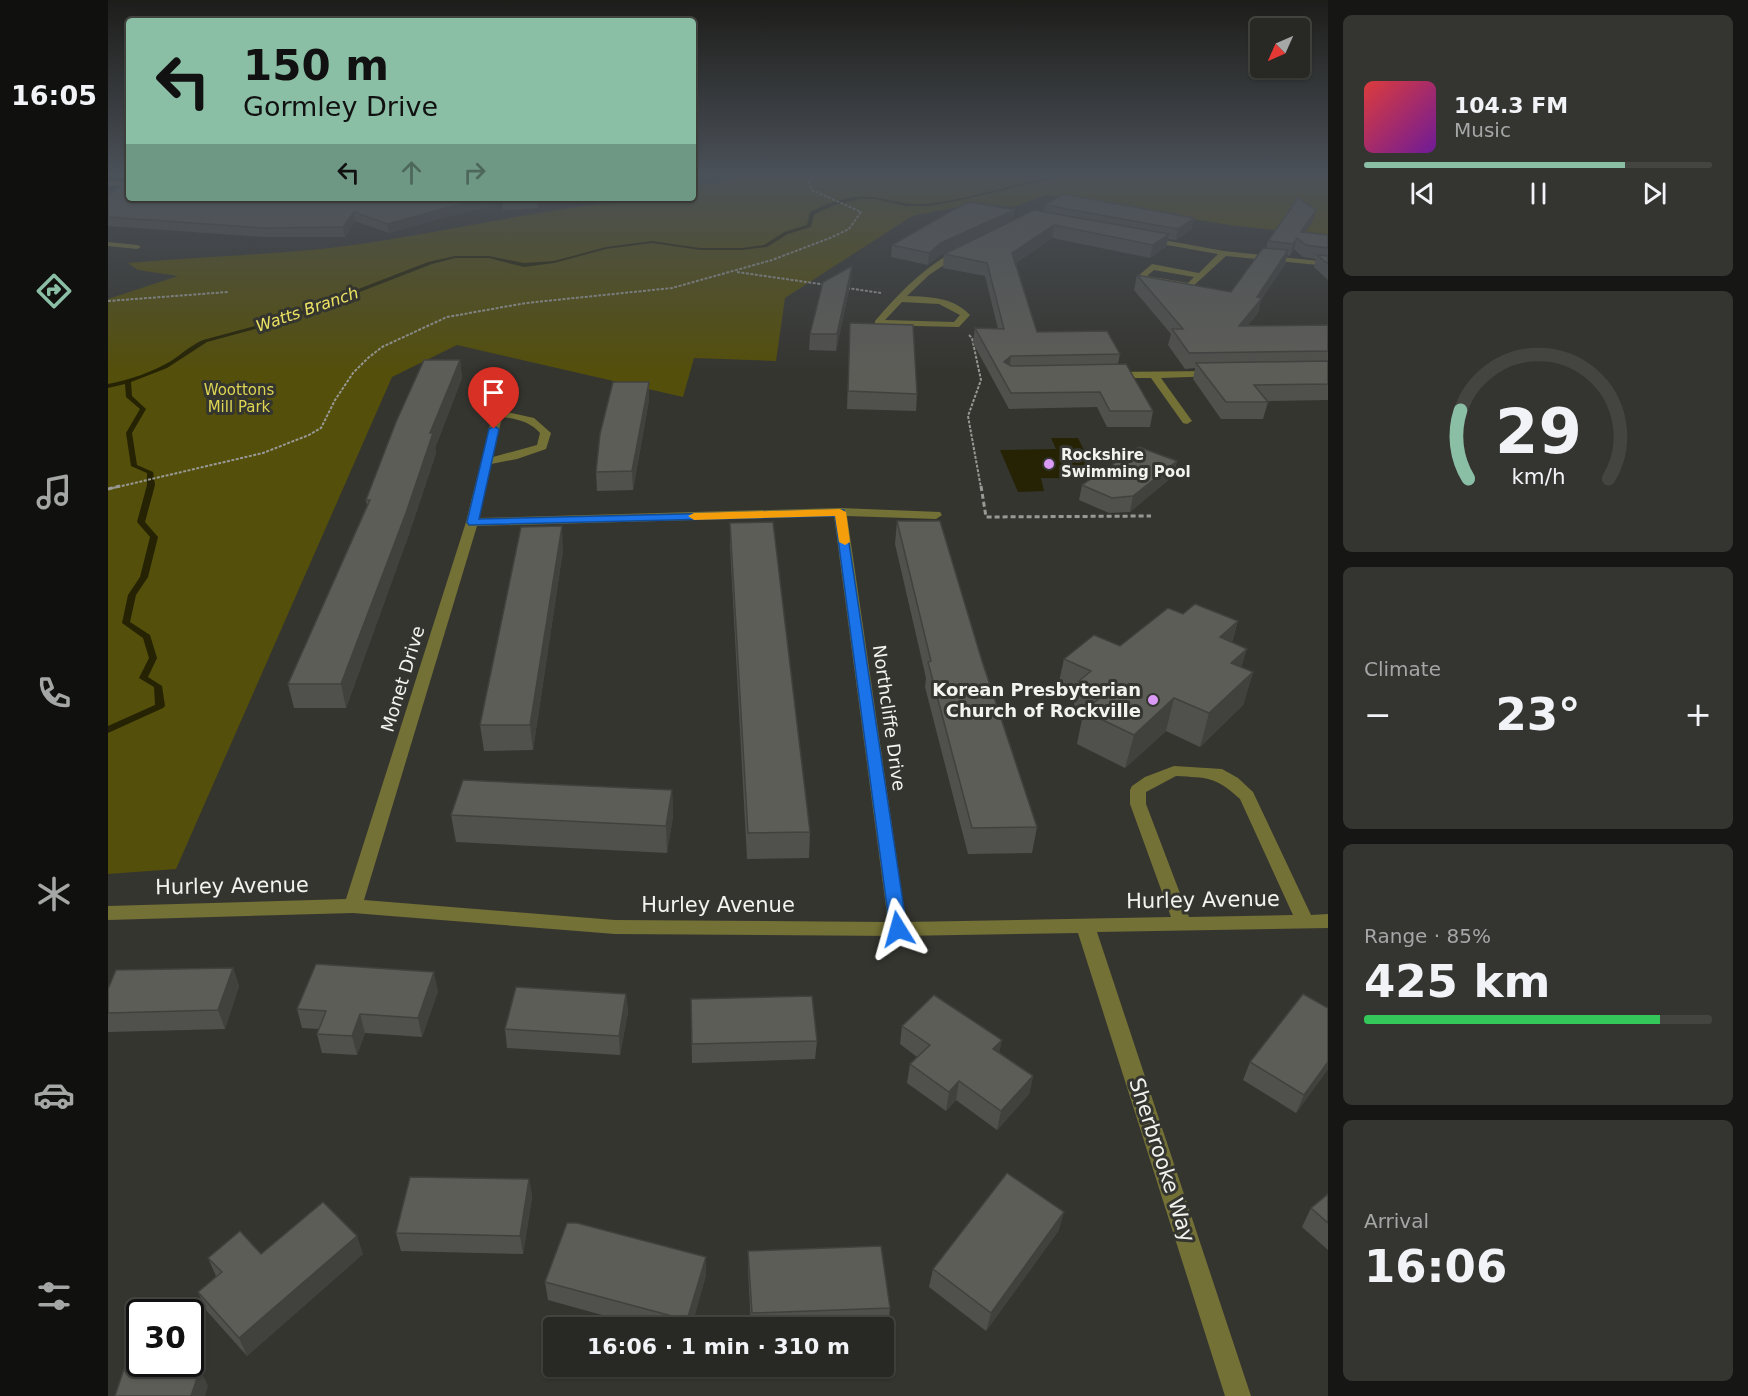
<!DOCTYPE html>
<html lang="en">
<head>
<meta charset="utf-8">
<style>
  :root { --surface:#282824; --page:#343431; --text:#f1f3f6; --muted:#a5a6a6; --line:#444441; --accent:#8abfa5 }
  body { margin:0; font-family:"DejaVu Sans",sans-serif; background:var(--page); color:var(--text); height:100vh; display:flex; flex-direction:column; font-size:22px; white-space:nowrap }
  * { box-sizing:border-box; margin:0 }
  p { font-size:20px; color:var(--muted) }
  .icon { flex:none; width:33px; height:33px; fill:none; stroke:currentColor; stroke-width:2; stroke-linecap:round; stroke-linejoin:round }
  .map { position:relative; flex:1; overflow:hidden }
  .sheet { display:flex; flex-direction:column; gap:15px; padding:15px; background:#161614; width:420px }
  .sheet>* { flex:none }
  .top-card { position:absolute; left:18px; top:18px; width:570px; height:183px; border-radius:6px; box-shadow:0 2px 4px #0004,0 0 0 2px var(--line); background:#8abfa5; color:#111; overflow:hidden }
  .needle { width:39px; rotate:225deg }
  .buttons { position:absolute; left:1142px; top:18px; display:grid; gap:12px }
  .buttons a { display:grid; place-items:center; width:60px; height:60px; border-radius:6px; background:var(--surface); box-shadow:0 2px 4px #0004,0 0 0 2px var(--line); font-size:30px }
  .speed { position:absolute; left:18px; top:1299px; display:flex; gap:12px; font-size:30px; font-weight:700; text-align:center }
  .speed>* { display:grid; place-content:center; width:78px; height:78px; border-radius:50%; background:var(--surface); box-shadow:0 2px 4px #0004,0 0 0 2px var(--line); line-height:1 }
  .speed .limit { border:3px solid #111; border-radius:9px; background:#fff; color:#111 }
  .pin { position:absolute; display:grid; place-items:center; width:51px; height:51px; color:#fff; margin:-62px -26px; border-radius:50% 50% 50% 0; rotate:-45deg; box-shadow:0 0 6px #0007 }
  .pin .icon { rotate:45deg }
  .me { position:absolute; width:66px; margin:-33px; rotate:352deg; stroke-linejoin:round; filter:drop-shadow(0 0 4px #0008) }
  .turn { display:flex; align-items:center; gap:21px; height:126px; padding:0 18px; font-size:27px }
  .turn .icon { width:78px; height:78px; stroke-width:2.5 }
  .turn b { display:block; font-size:42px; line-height:51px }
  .lanes { display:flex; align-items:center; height:57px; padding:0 18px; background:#0003; justify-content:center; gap:30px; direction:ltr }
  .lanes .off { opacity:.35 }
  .big { font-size:45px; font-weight:700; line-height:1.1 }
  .sheet .widget { flex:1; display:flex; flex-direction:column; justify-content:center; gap:9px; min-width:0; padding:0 21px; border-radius:9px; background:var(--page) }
  .sheet .dial { align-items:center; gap:0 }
  .dial svg { height:156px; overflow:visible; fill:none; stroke:var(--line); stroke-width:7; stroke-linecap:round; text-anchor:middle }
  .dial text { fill:var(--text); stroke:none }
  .song { display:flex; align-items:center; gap:18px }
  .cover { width:72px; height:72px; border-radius:9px; background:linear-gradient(135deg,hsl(0 70% 55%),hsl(280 70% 35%)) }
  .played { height:6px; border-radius:3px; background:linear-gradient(90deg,var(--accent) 75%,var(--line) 75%) }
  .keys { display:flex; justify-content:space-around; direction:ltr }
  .heat { display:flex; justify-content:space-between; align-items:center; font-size:33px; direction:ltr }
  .charge { height:9px; border-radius:4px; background:linear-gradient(90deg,#34c759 85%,var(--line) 0) }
  .trip { position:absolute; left:435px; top:1317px; width:351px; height:60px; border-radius:6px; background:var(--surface); box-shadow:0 2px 4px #0004,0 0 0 2px var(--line); font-weight:700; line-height:60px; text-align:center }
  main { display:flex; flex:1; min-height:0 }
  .tab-bar { display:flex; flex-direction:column; width:108px; justify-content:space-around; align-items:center; background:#10100e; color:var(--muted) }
  .tab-bar .icon { width:42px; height:42px }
  .tab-bar .on { color:var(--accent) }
  .tab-bar b { font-size:27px; color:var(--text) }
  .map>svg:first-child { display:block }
  .green { fill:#544f0b }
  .water { fill:#252304 }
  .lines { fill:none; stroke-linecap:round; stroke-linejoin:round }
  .stream { fill:#252304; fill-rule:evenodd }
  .path-far1 { stroke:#989894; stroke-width:2; stroke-dasharray:3 1.5; stroke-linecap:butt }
  .path { stroke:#989894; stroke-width:3; stroke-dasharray:5 3; stroke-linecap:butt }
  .minor { fill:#747136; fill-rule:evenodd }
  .wall { fill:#50504c }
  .shaded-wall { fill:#41413e }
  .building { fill:#5d5d58; stroke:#41413e; stroke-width:1.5 }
  .route { fill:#1a73e8; stroke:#114b97; stroke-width:1.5 }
  .slow { fill:#f59e0b }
  .poi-dot { fill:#db9af6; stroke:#353530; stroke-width:2 }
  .labels { text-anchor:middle; stroke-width:6; stroke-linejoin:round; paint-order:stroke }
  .far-park-label { font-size:15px; fill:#ddd553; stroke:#353530 }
  .far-poi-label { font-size:15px; font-weight:bold; fill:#f2f2ef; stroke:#353530; text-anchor:start }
  .far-water-label { font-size:16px; font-style:italic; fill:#ece363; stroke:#353530 }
  .street-label { font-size:18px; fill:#f2f2ef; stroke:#353530 }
  .poi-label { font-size:18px; font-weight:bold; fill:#f2f2ef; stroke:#353530; text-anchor:end }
  .near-street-label { font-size:21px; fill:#f2f2ef; stroke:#353530 }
</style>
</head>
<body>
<main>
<nav class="tab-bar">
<b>16:05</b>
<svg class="icon on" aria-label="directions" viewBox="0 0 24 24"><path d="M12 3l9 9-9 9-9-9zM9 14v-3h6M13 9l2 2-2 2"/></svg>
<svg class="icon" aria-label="music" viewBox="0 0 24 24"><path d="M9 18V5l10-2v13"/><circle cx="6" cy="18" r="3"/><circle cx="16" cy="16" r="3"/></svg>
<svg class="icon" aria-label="phone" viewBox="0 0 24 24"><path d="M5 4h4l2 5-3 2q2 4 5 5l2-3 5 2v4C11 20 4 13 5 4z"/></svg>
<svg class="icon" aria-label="climate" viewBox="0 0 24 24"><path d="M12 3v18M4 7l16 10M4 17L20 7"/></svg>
<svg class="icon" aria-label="car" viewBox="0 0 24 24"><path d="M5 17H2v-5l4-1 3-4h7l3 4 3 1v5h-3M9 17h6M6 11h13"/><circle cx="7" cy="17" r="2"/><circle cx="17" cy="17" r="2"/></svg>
<svg class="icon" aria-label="filters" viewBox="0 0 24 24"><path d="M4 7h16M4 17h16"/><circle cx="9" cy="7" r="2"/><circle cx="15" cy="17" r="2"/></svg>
</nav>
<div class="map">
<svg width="1220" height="1396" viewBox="0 0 1220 1396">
  <rect width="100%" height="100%" fill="#353530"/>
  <path class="green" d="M633 176H1220V236L1121 225 938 195 906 207 870 203 804 216 677 298 668 361 586 358 575 397 349 345 284 377 68 869 0 874V299L70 276 30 270 20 263C93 257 166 255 238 246 353 231 469 198 585 198V186L606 184Z"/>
  <path class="water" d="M943 438H970L990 479 933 478 936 491 910 492 892 450 948 449Z"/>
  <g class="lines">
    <path class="stream" d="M948 176H956L854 200 820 206H798L766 199H752L727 205 706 214 703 227 680 234 659 247 634 250H592L544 243 498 249 446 263 416 267 381 258H347L324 264 177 321 99 342 59 368 23 382 24 396 38 409 24 433 29 465 45 472 47 485 37 522 50 537 40 577 28 595 22 622 42 635 49 658 40 677 54 686 57 706 55 708 0 733V726L47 705 46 687 31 678 41 658 35 638 14 623 20 595 32 577 42 537 29 522 39 485V473L23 466 18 433 32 409 18 397 17 384 0 388V384C22 380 44 372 63 361 74 354 83 345 95 340L173 319 320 262 347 256H381L416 263 446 261 498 247 544 241 592 248H634L656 245 676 232 699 225 702 212C720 203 744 194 764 197 783 199 799 206 818 204 862 199 905 184 948 176Z"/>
    <g class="path-far1">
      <path d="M629 272 719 285"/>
      <path d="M739 288 773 293"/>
      <path d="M0 301 120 292"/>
      <path d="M861 335 864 338 873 380 860 416 873 488"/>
      <path d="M5 488 155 453 201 435 213 428 227 400 245 373 260 358 274 347 339 317 418 303 564 288 664 260 722 238 741 229 753 212 704 190 701 183 705 176"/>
    </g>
    <g class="path">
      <path d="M873 486 878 517 1043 516"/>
      <path d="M0 489 12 486"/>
    </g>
    <g class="minor">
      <path d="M0 181 21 183V187L0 185Z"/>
      <path d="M1039 237 1116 251 1220 262V266L1118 256 1082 289 1029 277 1044 264 1091 273 1110 254 1036 241 1035 239ZM1046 270 1086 277 1080 283 1039 276Z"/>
      <path d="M0 242 29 245 33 247 29 249 0 246Z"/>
      <path d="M850 249 857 251 821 275 799 296C822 297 845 297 862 315L851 327 767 325V321C791 293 816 267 850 249ZM794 302 831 304 852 315 846 322 777 320Z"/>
      <path d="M1105 371 1109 372V376L1053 378 1084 421 1079 424 1075 423 1043 378H1003L998 375 1003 372Z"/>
      <path d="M390 410 426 418 443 433 438 449 409 459 383 464 371 518 732 508 832 512 834 515 828 519 739 516 798 922 1063 917 1022 804V790L1024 786 1037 777 1066 766 1114 769 1130 778 1145 792 1203 915 1220 914V928L989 932 1143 1396H1117L970 933 790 936 507 934 245 913 0 920V906L238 899 358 522 385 413ZM394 417C410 419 422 422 432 433L429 445 385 457ZM726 516 780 922 507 920 256 900 369 526ZM1068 776C1100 778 1107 776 1132 799L1185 915 1081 917 1038 804V792Z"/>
    </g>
  </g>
  <g class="wall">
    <path d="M0 194 21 198H429L430 208 395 210 394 202 281 233 247 221 237 237H156L0 226Z"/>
    <path d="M937 205 1084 229 1068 240 1060 239 1058 247 1042 258 944 238 908 263 929 332 1012 354 1010 364 1045 411 1042 427H999L989 407 901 409 865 343 867 328 890 329 877 276 835 268 836 254 873 236 832 255 820 265 783 257 784 245 906 210 905 220 936 212Z"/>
    <path d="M1205 221 1197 232 1220 235V280L1206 267 1208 259 1195 257 1186 249 1182 256 1179 255 1177 264 1153 300 1150 313 1140 325H1220V400L1159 401 1160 402 1155 419H1113L1085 379 1087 368 1077 369 1060 345 1063 334 1026 290 1029 275 1123 292 1158 248 1160 241Z"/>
    <path d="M743 280 728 351 701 350 702 334Z"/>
    <path d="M742 323 809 394 808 411 739 409Z"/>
    <path d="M352 360 354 378 327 448 328 453 301 534 238 708H186L180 684 259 505 258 500Z"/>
    <path d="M541 400 525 490 489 491 488 472Z"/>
    <path d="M1069 461 1065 476 1022 512 1001 513 971 500 974 485Z"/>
    <path d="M789 521 874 661 929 827 924 853 860 854 817 687 818 678 787 544Z"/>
    <path d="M622 523 702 832 701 858 639 859 622 546Z"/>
    <path d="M455 550 425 750 376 751 372 725Z"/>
    <path d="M1075 614 1130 621 1124 642 1133 667 1145 672 1135 705 1092 747 1058 731 1017 768 969 744 974 719 964 714 967 700 949 691 956 659 1012 646Z"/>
    <path d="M564 790 565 816 559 853 348 842 343 815Z"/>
    <path d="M125 968 131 986 117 1029 0 1032V989Z"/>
    <path d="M330 991 314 1037 257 1033 249 1055 214 1053 209 1034 211 1029 194 1028 189 1009Z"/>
    <path d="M518 994 520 1012 512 1055 399 1048 397 1029Z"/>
    <path d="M583 999 709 1041 707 1059 584 1063Z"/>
    <path d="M794 1026 894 1040 891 1052 925 1076 921 1094 889 1130 848 1100 838 1111 799 1083 802 1064 809 1057 792 1044Z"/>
    <path d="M1142 1062 1220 1069 1188 1113 1135 1080Z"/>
    <path d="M421 1179 424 1197 415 1254 293 1251 288 1233Z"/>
    <path d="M1220 1194V1250L1194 1227 1203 1208Z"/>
    <path d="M951 1230 878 1331 821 1287 825 1269Z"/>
    <path d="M640 1251 782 1308 780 1326 740 1328H643L640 1269Z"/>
    <path d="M153 1254H255L139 1356 98 1310 90 1292 108 1276 100 1258Z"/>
    <path d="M598 1275 583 1328H541L440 1300 437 1282Z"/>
  </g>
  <g class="shaded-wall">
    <path d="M375 198H394V202L281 233 279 224Z"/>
    <path d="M906 210 905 221 832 255 820 265 821 253 833 243Z"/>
    <path d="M1208 210 1205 221 1192 240 1193 232Z"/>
    <path d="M246 212 247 221 237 237 235 227Z"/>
    <path d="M1086 218 1084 229 1068 240 1070 229Z"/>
    <path d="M946 225 944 238 903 266 904 253Z"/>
    <path d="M1061 234 1058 247 1042 258 1045 245Z"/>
    <path d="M1189 238 1186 249 1182 256 1185 244Z"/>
    <path d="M1180 250 1177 264 1153 300 1150 313 1127 341 1131 326Z"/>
    <path d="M744 266 743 280 728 351 729 334Z"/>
    <path d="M903 356 901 371 896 362Z"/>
    <path d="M352 360 354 378 327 448 328 453 301 534 238 708 233 684 322 433Z"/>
    <path d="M541 382V400L525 490 524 471Z"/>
    <path d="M1069 461 1065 476 1022 512 1025 496Z"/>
    <path d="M454 526 455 550 425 750 422 725Z"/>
    <path d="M1130 621 1120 653 1112 637Z"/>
    <path d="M1139 649 1129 681 1123 663Z"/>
    <path d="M1145 672 1135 705 1092 747 1101 713Z"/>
    <path d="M1066 698 1058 731 1017 768 1026 735Z"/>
    <path d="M564 790 565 816 559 853 558 826Z"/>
    <path d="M125 968 131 986 117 1029 110 1010Z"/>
    <path d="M326 972 330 991 314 1037 310 1018Z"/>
    <path d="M518 994 520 1012 512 1055 511 1036Z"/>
    <path d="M252 1014 257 1033 249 1055 244 1036Z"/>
    <path d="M894 1040 890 1058 885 1049Z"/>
    <path d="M1220 1062V1069L1188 1113 1196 1095Z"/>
    <path d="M925 1076 921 1094 889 1130 893 1111Z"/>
    <path d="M851 1081 848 1100 838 1111 841 1092Z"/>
    <path d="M421 1179 424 1197 415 1254 412 1236Z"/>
    <path d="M956 1212 951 1230 878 1331 883 1313Z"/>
    <path d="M249 1236 255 1254 139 1356 131 1338Z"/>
    <path d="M598 1257V1275L583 1328H579V1320Z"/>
    <path d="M92 1369 100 1386 97 1396H83Z"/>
  </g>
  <g class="building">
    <path d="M21 181V198H375L279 224 246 212 235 227 154 228 0 217V194Z"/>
    <path d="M955 194 1086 218 1070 229 937 205Z"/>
    <path d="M394 198H429V199L394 201Z"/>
    <path d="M1190 198 1208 210 1193 232 1220 235V248L1198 245 1189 238 1185 244 1160 241Z"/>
    <path d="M862 202 906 210 833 243 821 253 784 245 845 210Z"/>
    <path d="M926 210 1061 234 1045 245 946 225 904 253 929 332 999 331 1012 354 903 356 896 362 903 366 1018 364 1045 411H1002L992 392 903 393 867 328 896 329 879 263 836 254Z"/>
    <path d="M1155 248 1180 250 1149 297 1154 298 1131 326 1220 325V351L1081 353 1064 329H1075L1029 275 1123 292Z"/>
    <path d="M1209 255 1220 256V264Z"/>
    <path d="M744 266 729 334H702L715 282Z"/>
    <path d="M742 323 805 325 809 394 740 391Z"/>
    <path d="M316 360H352L322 433H325L298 513 233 684H180L262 500H258L288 422Z"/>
    <path d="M1220 361V384L1146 385 1160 402H1118L1088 363Z"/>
    <path d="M505 382H541L524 471 488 472 492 434Z"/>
    <path d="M1031 447 1069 461 1025 496 1004 498 974 485Z"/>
    <path d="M789 521H832L874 661 929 827 864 828 820 662 823 661Z"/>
    <path d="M665 522 702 832 640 833 622 523Z"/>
    <path d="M454 526 422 725H372L413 527Z"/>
    <path d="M1087 604 1130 621 1112 637 1139 649 1123 663 1145 672 1101 713 1066 698 1026 735 976 711 998 693 971 681 983 671 956 659 986 635 1012 646 1060 608 1075 614Z"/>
    <path d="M355 780 564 790 558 826 343 815Z"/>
    <path d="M208 964 326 972 310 1018 252 1014 244 1036 209 1034 218 1011 189 1009Z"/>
    <path d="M125 968 110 1010 0 1013V989L8 970Z"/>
    <path d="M408 987 518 994 511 1036 397 1029Z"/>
    <path d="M1195 994 1220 1008V1062L1196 1095 1142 1062Z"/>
    <path d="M826 995 894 1040 885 1049 925 1076 893 1111 851 1081 841 1092 802 1064 822 1045 794 1026Z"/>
    <path d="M704 996 709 1041 584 1044 583 999Z"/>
    <path d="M899 1173 956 1212 883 1313 825 1269Z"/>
    <path d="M302 1177 421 1179 412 1236 288 1233Z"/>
    <path d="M1220 1194V1223L1203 1208Z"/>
    <path d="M215 1202 249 1236 131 1338 90 1292 114 1272 100 1258 132 1231 153 1254Z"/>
    <path d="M459 1223H469L598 1257 579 1320 437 1282Z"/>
    <path d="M773 1246 782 1308 644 1313 640 1251Z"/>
    <path d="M16 1369H92L83 1396H7Z"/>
  </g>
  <linearGradient id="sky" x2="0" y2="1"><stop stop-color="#1d1d1a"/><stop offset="0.47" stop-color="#4b5159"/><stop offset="1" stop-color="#4b5159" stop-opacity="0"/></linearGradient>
  <rect width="1220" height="371" fill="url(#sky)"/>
  <path class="route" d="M386 426 391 429 371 519 736 510 799 929 796 933 790 935 784 933 782 929 727 516 361 525 359 522 381 429Z"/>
  <path class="slow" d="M732 509 738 512 742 542 737 545 731 542 727 516 586 520 580 516 586 513Z"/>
  <g class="poi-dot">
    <circle cx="941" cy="464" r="6"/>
    <circle cx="1045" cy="700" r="6"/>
  </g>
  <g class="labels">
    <g class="far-park-label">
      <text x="131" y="395">Woottons<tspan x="131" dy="17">Mill Park</tspan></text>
    </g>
    <g class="far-poi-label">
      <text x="953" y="460">Rockshire<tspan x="953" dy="17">Swimming Pool</tspan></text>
    </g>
    <g class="far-water-label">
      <text transform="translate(199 309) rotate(-19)" y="6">Watts Branch</text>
    </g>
    <g class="street-label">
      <text transform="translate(295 679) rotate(-73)" y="6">Monet Drive</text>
      <text transform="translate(781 718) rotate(82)" y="6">Northcliffe Drive</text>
    </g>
    <g class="poi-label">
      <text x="1033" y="696">Korean Presbyterian<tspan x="1033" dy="21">Church of Rockville</tspan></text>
    </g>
    <g class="near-street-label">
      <text transform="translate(124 886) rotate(-1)" y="7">Hurley Avenue</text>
      <text transform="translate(1095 900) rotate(-1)" y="7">Hurley Avenue</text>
      <text x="610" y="912">Hurley Avenue</text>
      <text transform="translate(1054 1160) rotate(72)" y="7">Sherbrooke Way</text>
    </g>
  </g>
</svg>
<div class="buttons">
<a><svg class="needle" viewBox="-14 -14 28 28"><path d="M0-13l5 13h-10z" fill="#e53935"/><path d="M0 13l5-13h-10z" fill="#a5a6a6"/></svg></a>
</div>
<div class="speed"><div class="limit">30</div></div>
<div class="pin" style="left:386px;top:429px;background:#d93025"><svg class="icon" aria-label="arrive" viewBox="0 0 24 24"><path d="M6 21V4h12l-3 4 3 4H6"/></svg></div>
<svg class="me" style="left:790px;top:929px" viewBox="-20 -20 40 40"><path d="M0-17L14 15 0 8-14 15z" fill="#1a73e8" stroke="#fff" stroke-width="4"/></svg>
<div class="trip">16:06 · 1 min · 310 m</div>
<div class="top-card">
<div class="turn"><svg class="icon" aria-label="left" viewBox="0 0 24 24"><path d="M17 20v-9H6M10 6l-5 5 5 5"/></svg><div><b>150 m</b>Gormley Drive</div></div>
<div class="lanes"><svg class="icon" aria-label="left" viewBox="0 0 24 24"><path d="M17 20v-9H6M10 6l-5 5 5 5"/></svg><svg class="icon off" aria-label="ahead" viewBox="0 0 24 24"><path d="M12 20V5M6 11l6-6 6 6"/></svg><svg class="icon off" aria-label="right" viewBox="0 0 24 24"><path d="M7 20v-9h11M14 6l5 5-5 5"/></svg></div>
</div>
</div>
<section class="sheet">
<div class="widget">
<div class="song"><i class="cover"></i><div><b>104.3 FM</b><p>Music</p></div></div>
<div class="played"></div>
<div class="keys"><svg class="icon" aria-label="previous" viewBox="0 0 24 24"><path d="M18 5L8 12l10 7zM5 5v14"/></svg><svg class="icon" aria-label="pause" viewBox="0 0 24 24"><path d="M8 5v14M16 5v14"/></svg><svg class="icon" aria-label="next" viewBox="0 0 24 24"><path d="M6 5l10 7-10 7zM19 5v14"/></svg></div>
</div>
<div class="widget dial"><svg viewBox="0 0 100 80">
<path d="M14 69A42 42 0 1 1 86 69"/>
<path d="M14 69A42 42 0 0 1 10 34" stroke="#8abfa5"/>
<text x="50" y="56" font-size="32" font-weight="700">29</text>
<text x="50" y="72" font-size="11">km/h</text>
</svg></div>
<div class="widget"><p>Climate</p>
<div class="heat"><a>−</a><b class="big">23°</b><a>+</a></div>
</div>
<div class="widget"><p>Range · 85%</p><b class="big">425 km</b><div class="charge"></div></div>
<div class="widget"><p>Arrival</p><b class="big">16:06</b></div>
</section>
</main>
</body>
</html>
